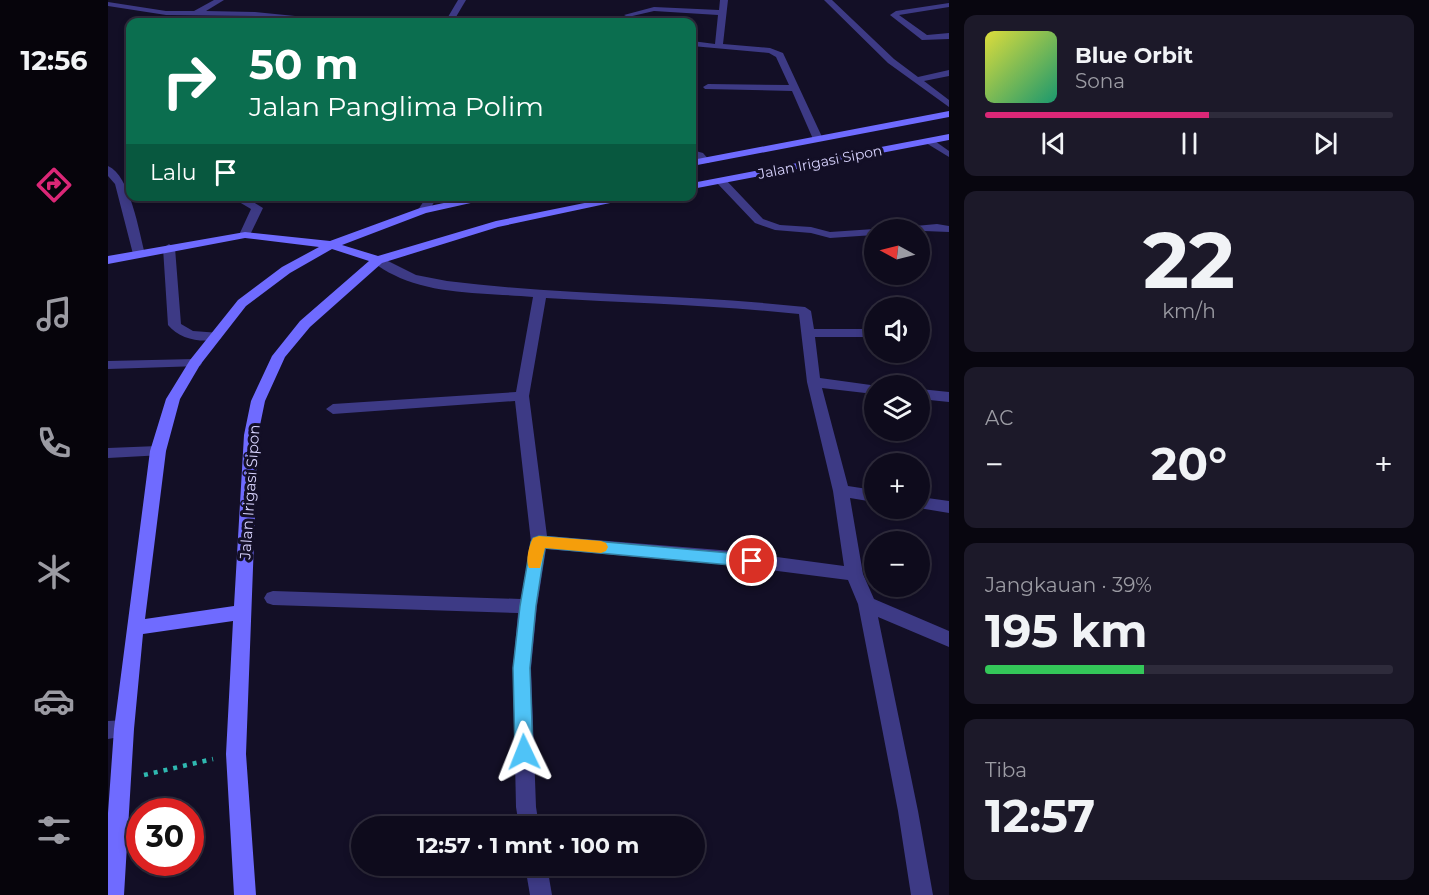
<!DOCTYPE html>
<html lang="id">
<head>
<meta charset="utf-8">
<style>
  :root { --surface:#0e0b1c; --page:#1c1929; --text:#f1f3f6; --muted:#9b9ba3; --line:#2e2b3b; --accent:#db2777 }
  body { margin:0; font-family:Montserrat,sans-serif; background:var(--page); color:var(--text); height:100vh; display:flex; flex-direction:column; font-size:22px; white-space:nowrap }
  * { box-sizing:border-box; margin:0 }
  p { font-size:20px; color:var(--muted) }
  .icon { flex:none; width:33px; height:33px; fill:none; stroke:currentColor; stroke-width:2; stroke-linecap:round; stroke-linejoin:round }
  .map { position:relative; flex:1; overflow:hidden }
  .details { display:flex; flex-direction:column; gap:15px; padding:15px; background:#08060f; width:480px }
  .details>* { flex:none }
  .hud { position:absolute; left:18px; top:18px; width:570px; height:183px; border-radius:12px; box-shadow:0 3px 9px #0003,0 0 0 2px var(--line); background:#0b6e4f; color:#fff; overflow:hidden }
  .needle { width:39px; rotate:277deg }
  .fabs { position:absolute; left:756px; top:219px; display:grid; gap:12px }
  .fabs a { display:grid; place-items:center; width:66px; height:66px; border-radius:50%; background:var(--surface); box-shadow:0 3px 9px #0003,0 0 0 2px var(--line); font-size:30px }
  .speed { position:absolute; left:18px; top:798px; display:flex; gap:12px; font-size:30px; font-weight:700; text-align:center }
  .speed>* { display:grid; place-content:center; width:78px; height:78px; border-radius:50%; background:var(--surface); box-shadow:0 3px 9px #0003,0 0 0 2px var(--line); line-height:1 }
  .speed .limit { border:9px solid #d22; background:#fff; color:#111 }
  .pin { position:absolute; display:grid; place-items:center; width:51px; height:51px; color:#fff; margin:-26px; border:3px solid #fff; border-radius:50%; box-shadow:0 2px 6px #0007 }
  .me { position:absolute; width:66px; margin:-33px; rotate:358deg; stroke-linejoin:round; filter:drop-shadow(0 0 4px #0008) }
  .turn { display:flex; align-items:center; gap:21px; height:126px; padding:0 24px; font-size:27px }
  .turn .icon { width:78px; height:78px; stroke-width:2.5 }
  .turn b { display:block; font-size:42px; line-height:51px }
  .then { display:flex; align-items:center; height:57px; padding:0 24px; background:#0003; gap:12px; font-size:22px }
  .big { font-size:45px; font-weight:700; line-height:1.1 }
  .details .tile { flex:1; display:flex; flex-direction:column; justify-content:center; gap:9px; min-width:0; padding:0 21px; border-radius:12px; background:var(--page) }
  .details .dial { align-items:center; gap:0 }
  .dial b { font-size:78px; line-height:1 }
  .song { display:flex; align-items:center; gap:18px }
  .cover { width:72px; height:72px; border-radius:9px; background:linear-gradient(135deg,hsl(60 70% 55%),hsl(160 70% 35%)) }
  .played { height:6px; border-radius:3px; background:linear-gradient(90deg,var(--accent) 55%,var(--line) 55%) }
  .keys { display:flex; justify-content:space-around; direction:ltr }
  .heat { display:flex; justify-content:space-between; align-items:center; font-size:33px; direction:ltr }
  .charge { height:9px; border-radius:4px; background:linear-gradient(90deg,#34c759 39%,var(--line) 0) }
  .trip { position:absolute; left:243px; top:816px; width:354px; height:60px; border-radius:30px; background:var(--surface); box-shadow:0 3px 9px #0003,0 0 0 2px var(--line); font-weight:700; line-height:60px; text-align:center }
  main { display:flex; flex:1; min-height:0 }
  .tabs { display:flex; flex-direction:column; width:108px; justify-content:space-around; align-items:center; background:#06040b; color:var(--muted) }
  .tabs .icon { width:42px; height:42px }
  .tabs .current { color:var(--accent) }
  .tabs b { font-size:27px; color:var(--text) }
  .map>svg:first-child { display:block }
  .lines { fill:none; stroke-linecap:round; stroke-linejoin:round }
  .path { stroke:#2fb8b0; stroke-width:4.5; stroke-dasharray:4 6; stroke-linecap:butt }
  .lane { fill:#3d3a85; fill-rule:evenodd }
  .street { fill:#3d3a85; fill-rule:evenodd }
  .secondary { fill:#6f6bff; fill-rule:evenodd }
  .route { fill:#4fc3f7; stroke:#337fa1; stroke-width:1.5 }
  .slow { fill:#f59e0b }
  .labels { text-anchor:middle; stroke-width:6; stroke-linejoin:round; paint-order:stroke }
  .far-street-label { font-size:14px; fill:#d9d4ff; stroke:#130f26 }
  .street-label { font-size:15px; fill:#d9d4ff; stroke:#130f26 }
</style>
</head>
<body>
<main>
<nav class="tabs">
<b>12:56</b>
<svg class="icon current" aria-label="directions" viewBox="0 0 24 24"><path d="M12 3l9 9-9 9-9-9zM9 14v-3h6M13 9l2 2-2 2"/></svg>
<svg class="icon" aria-label="music" viewBox="0 0 24 24"><path d="M9 18V5l10-2v13"/><circle cx="6" cy="18" r="3"/><circle cx="16" cy="16" r="3"/></svg>
<svg class="icon" aria-label="phone" viewBox="0 0 24 24"><path d="M5 4h4l2 5-3 2q2 4 5 5l2-3 5 2v4C11 20 4 13 5 4z"/></svg>
<svg class="icon" aria-label="climate" viewBox="0 0 24 24"><path d="M12 3v18M4 7l16 10M4 17L20 7"/></svg>
<svg class="icon" aria-label="car" viewBox="0 0 24 24"><path d="M5 17H2v-5l4-1 3-4h7l3 4 3 1v5h-3M9 17h6M6 11h13"/><circle cx="7" cy="17" r="2"/><circle cx="17" cy="17" r="2"/></svg>
<svg class="icon" aria-label="filters" viewBox="0 0 24 24"><path d="M4 7h16M4 17h16"/><circle cx="9" cy="7" r="2"/><circle cx="15" cy="17" r="2"/></svg>
</nav>
<div class="map">
<svg width="841" height="895" viewBox="0 0 841 895">
  <rect width="100%" height="100%" fill="#130f26"/>
  <g class="lines">
    <path class="path" d="M36 775 105 759"/>
    <path class="lane" d="M818 139H824L841 151V157L818 143Z"/>
    <g class="street">
      <path d="M106 0H116L98 11 147 12 227 20 231 22H208L147 16 58 15 0 6V2L58 11H86Z"/>
      <path d="M350 0H358L345 22H337Z"/>
      <path d="M612 0H620L615 44 662 48 675 53 715 139 714 141 705 139 684 91 597 89 595 87 600 84 681 85 668 57 661 53 584 46V41L607 44 610 15 546 11 520 17 516 15 546 7 611 10Z"/>
      <path d="M716 0H724L786 59 810 77 841 70V76L816 81 841 100V107L780 63Z"/>
      <path d="M841 3V7L791 15 819 35 841 33V39L814 40 782 15 788 11Z"/>
      <path d="M584 150 595 153 602 161 601 163H593L584 156Z"/>
      <path d="M0 166C22 175 31 232 37 254L35 257H27L25 254 7 184 0 176Z"/>
      <path d="M613 178 617 179 655 219 672 225 703 227 722 232 766 229 770 230H766V235L722 238 703 233 667 230 647 223 609 183 608 181Z"/>
      <path d="M121 196H135L155 208 141 237H133L131 235 143 209Z"/>
      <path d="M319 196H330L320 212H312L310 210Z"/>
      <path d="M829 224 841 226V232L791 230 796 227Z"/>
      <path d="M61 244 67 248 73 324 85 331 112 333 114 336 112 339C94 343 72 340 60 325L55 248Z"/>
      <path d="M270 256 308 275 339 281C458 296 578 294 697 307L703 311 706 329H766V337H707L712 378 770 386H766V394L714 388 740 486 766 490V502L742 498 755 574 766 599 841 631V647L770 617 810 811 825 895H803L790 811 750 604 740 580 624 565 438 549 429 606 423 668 428 807 431 826H411L408 807 405 668 410 613 165 605 159 603 156 598 159 593 165 591 413 599 423 542 407 401 225 414 218 409 225 404 408 392 425 297C382 293 324 295 286 275 279 272 272 267 266 263V257ZM438 298C522 303 607 305 691 314L699 382 725 491 736 566 624 551 439 536 421 396Z"/>
      <path d="M87 359 92 360 94 363 92 366 0 369V361Z"/>
      <path d="M812 389 841 392V402L812 399Z"/>
      <path d="M50 446 55 447 58 451 55 455 0 458V448Z"/>
      <path d="M812 497 841 501V513L811 508Z"/>
      <path d="M16 720 23 723 26 729 23 735 0 739V721Z"/>
      <path d="M417 866H439L444 895H422Z"/>
    </g>
    <g class="secondary">
      <path d="M841 111V117L584 166V160Z"/>
      <path d="M841 134V140L584 189V183Z"/>
      <path d="M369 196H394L318 213 234 245 270 256 388 221 511 196H535L390 227 274 263 202 327 177 357 157 401 150 435 138 754 148 895H126L118 754 125 621 35 634 26 729 16 895H0V813L6 729 42 451 58 399 82 360 130 300 174 267 211 247 137 238 0 264V256L137 232 222 241 312 208ZM224 249 261 261 192 321 164 356 143 401 136 435 126 606 37 619 58 451 72 399 92 365 138 306 182 273Z"/>
    </g>
  </g>
  <path class="route" d="M431 536 644 555 650 556 652 561 650 565 644 567 437 548 428 606 422 668 425 752 422 758 416 760 409 758 407 752 405 668 412 606 423 542 425 538Z"/>
  <path class="slow" d="M431 536 493 541 498 543 500 547 498 551 493 553 437 548 432 568H421C417 561 421 545 425 538Z"/>
  <g class="labels">
    <g class="far-street-label">
      <text transform="translate(712 162) rotate(-11)" y="5">Jalan Irigasi Sipon</text>
    </g>
    <g class="street-label">
      <text transform="translate(142 492) rotate(-86)" y="5">Jalan Irigasi Sipon</text>
    </g>
  </g>
</svg>
<div class="fabs">
<a><svg class="needle" viewBox="-14 -14 28 28"><path d="M0-13l5 13h-10z" fill="#e53935"/><path d="M0 13l5-13h-10z" fill="#9b9ba3"/></svg></a>
<a><svg class="icon" aria-label="sound" viewBox="0 0 24 24"><path d="M4 9h4l5-4v14l-5-4H4zM17 9q2 3 0 6"/></svg></a>
<a><svg class="icon" aria-label="layers" viewBox="0 0 24 24"><path d="M12 4l9 5-9 5-9-5zM3 14l9 5 9-5"/></svg></a>
<a>+</a>
<a>−</a>
</div>
<div class="speed"><div class="limit">30</div></div>
<div class="pin" style="left:644px;top:561px;background:#d93025"><svg class="icon" aria-label="arrive" viewBox="0 0 24 24"><path d="M6 21V4h12l-3 4 3 4H6"/></svg></div>
<svg class="me" style="left:416px;top:752px" viewBox="-20 -20 40 40"><path d="M0-17L14 15 0 8-14 15z" fill="#4fc3f7" stroke="#fff" stroke-width="4"/></svg>
<div class="trip">12:57 · 1 mnt · 100 m</div>
<div class="hud">
<div class="turn"><svg class="icon" aria-label="right" viewBox="0 0 24 24"><path d="M7 20v-9h11M14 6l5 5-5 5"/></svg><div><b>50 m</b>Jalan Panglima Polim</div></div>
<div class="then">Lalu<svg class="icon" aria-label="arrive" viewBox="0 0 24 24"><path d="M6 21V4h12l-3 4 3 4H6"/></svg></div>
</div>
</div>
<section class="details">
<div class="tile">
<div class="song"><i class="cover"></i><div><b>Blue Orbit</b><p>Sona</p></div></div>
<div class="played"></div>
<div class="keys"><svg class="icon" aria-label="previous" viewBox="0 0 24 24"><path d="M18 5L8 12l10 7zM5 5v14"/></svg><svg class="icon" aria-label="pause" viewBox="0 0 24 24"><path d="M8 5v14M16 5v14"/></svg><svg class="icon" aria-label="next" viewBox="0 0 24 24"><path d="M6 5l10 7-10 7zM19 5v14"/></svg></div>
</div>
<div class="tile dial"><b>22</b><p>km/h</p></div>
<div class="tile"><p>AC</p>
<div class="heat"><a>−</a><b class="big">20°</b><a>+</a></div>
</div>
<div class="tile"><p>Jangkauan · 39%</p><b class="big">195 km</b><div class="charge"></div></div>
<div class="tile"><p>Tiba</p><b class="big">12:57</b></div>
</section>
</main>
</body>
</html>
